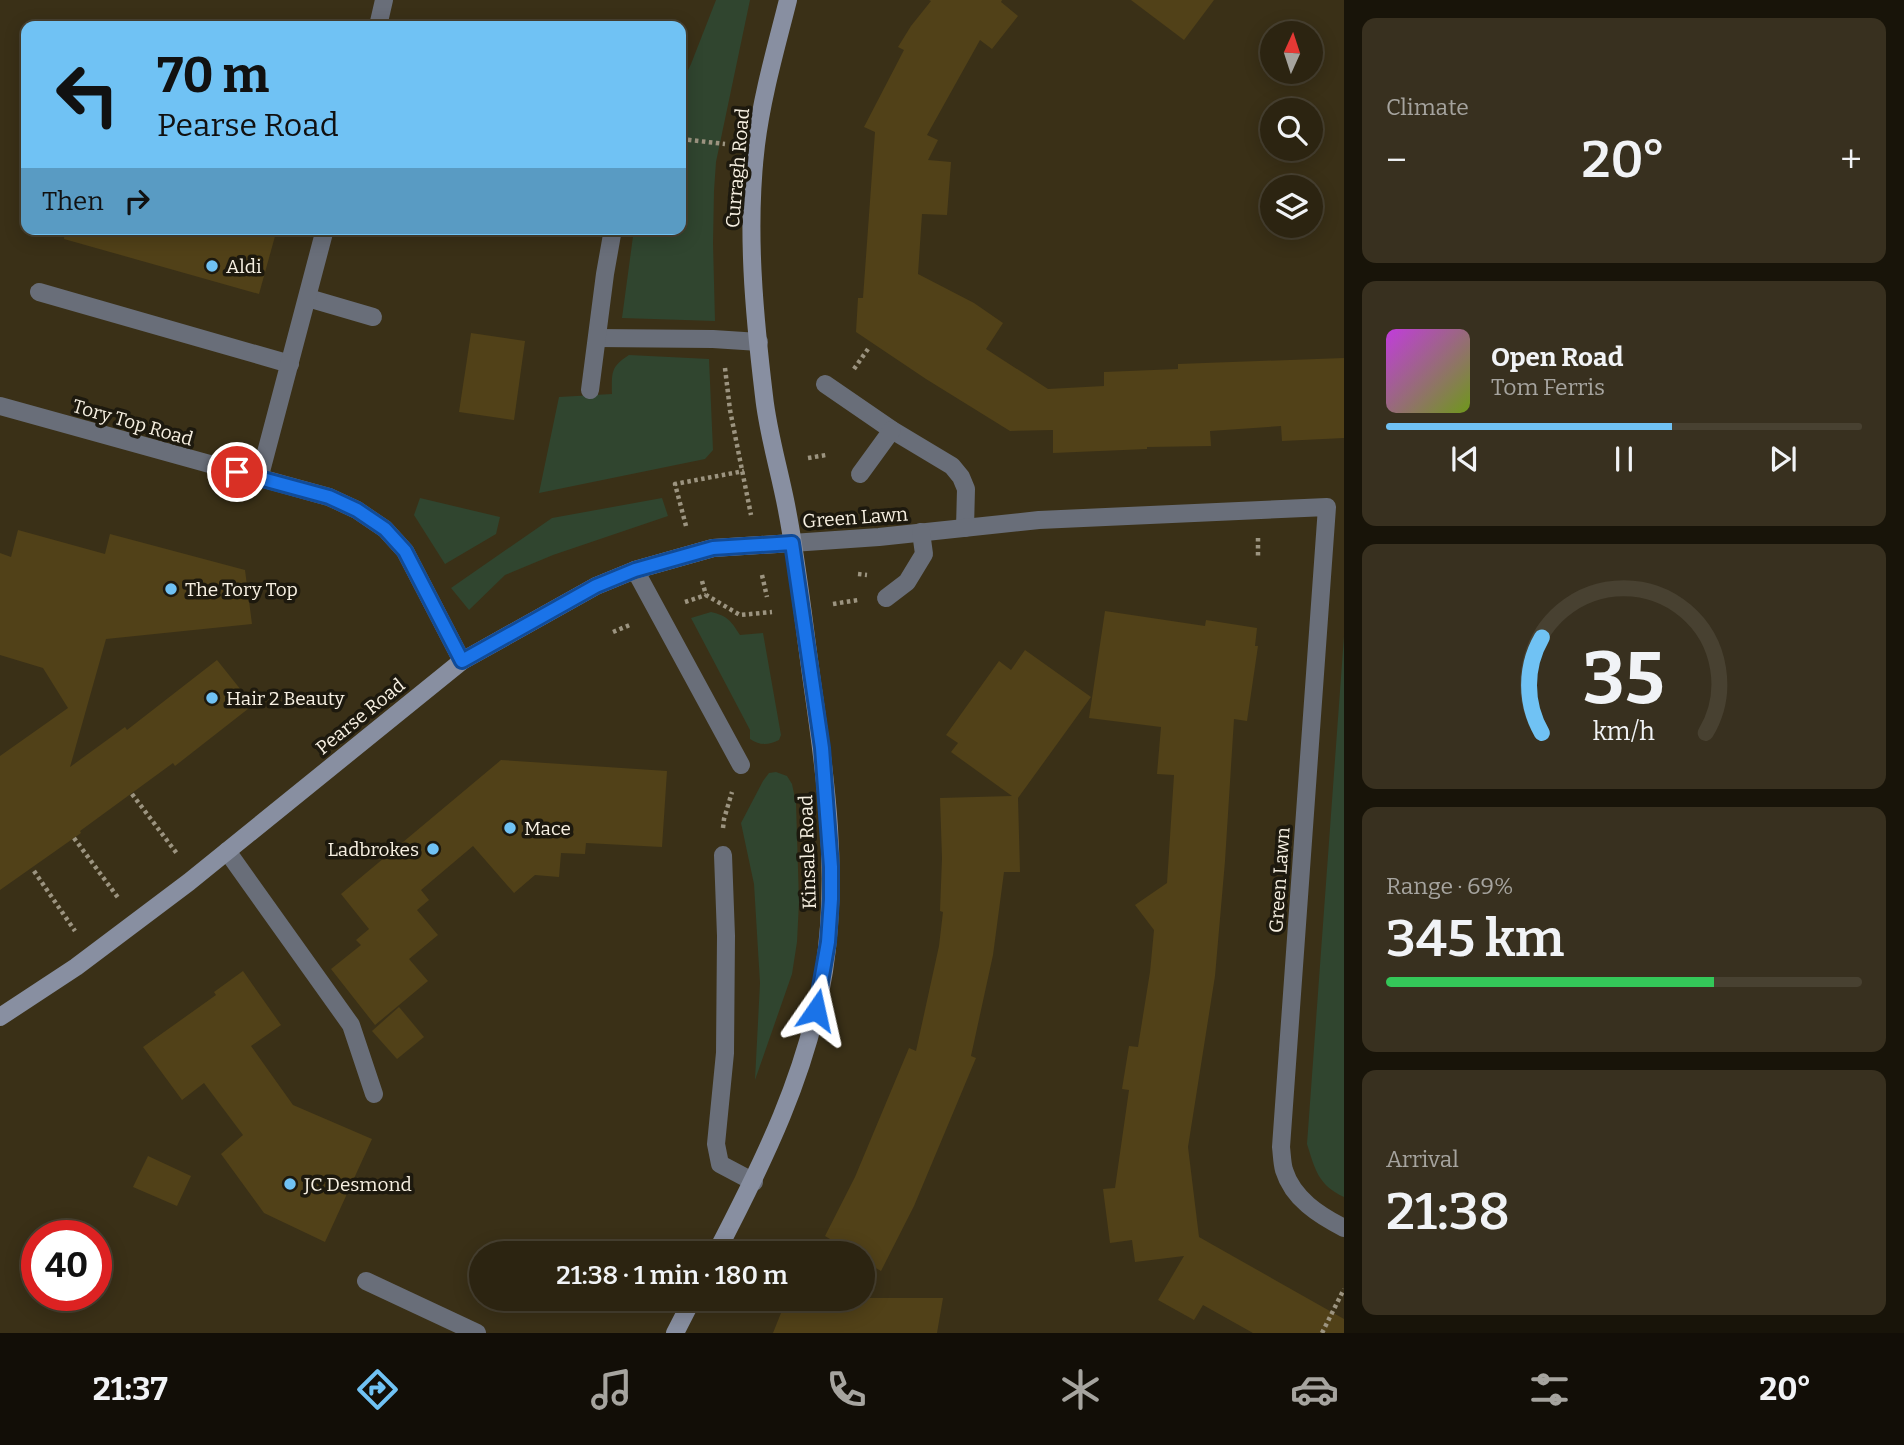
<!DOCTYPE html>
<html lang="en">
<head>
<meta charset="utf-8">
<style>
  :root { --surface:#2c2411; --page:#38301f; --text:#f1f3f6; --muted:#a6a49f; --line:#484131; --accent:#70c2f4 }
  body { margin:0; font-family:Bitter,serif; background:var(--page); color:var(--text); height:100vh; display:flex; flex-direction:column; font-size:26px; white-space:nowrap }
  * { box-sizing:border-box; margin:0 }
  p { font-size:23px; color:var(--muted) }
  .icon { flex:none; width:38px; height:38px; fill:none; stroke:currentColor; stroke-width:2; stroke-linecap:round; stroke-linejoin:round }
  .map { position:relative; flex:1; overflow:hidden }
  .drawer { display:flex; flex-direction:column; gap:18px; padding:18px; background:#181409; width:560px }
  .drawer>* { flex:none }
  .top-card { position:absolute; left:21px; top:21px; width:665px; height:214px; border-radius:14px; box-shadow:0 4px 18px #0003,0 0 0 2px var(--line); background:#70c2f4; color:#111; overflow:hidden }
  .needle { width:46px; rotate:3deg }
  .tools { position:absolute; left:1260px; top:21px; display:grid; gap:14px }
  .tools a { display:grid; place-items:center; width:63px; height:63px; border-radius:50%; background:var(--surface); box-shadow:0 4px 18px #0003,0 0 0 2px var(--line); font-size:35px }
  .speed { position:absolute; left:21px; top:1220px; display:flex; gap:14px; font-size:35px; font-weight:700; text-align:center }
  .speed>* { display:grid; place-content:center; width:91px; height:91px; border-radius:50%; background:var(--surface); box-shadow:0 4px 18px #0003,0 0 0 2px var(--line); line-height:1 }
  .speed .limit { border:10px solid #d22; background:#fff; color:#111 }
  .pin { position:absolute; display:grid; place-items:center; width:60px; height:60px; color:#fff; margin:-30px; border:4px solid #fff; border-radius:50%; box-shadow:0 2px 7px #0007 }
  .me { position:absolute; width:77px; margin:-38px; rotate:11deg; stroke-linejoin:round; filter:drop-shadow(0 0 5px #0008) }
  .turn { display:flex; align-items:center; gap:24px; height:147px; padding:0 21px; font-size:32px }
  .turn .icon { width:91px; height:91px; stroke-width:2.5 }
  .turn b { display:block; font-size:49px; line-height:60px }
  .then { display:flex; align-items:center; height:66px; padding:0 21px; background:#0003; gap:14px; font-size:26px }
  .big { font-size:52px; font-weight:600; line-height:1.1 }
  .drawer .widget { flex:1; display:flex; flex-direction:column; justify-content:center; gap:10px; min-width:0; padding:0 24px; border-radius:14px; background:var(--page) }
  .drawer .dial { align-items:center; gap:0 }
  .dial svg { height:182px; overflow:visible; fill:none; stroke:var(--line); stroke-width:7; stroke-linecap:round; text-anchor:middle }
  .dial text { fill:var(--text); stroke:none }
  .song { display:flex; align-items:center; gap:21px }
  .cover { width:84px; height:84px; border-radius:10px; background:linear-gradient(135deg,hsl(290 70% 55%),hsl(80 70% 35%)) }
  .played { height:7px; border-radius:4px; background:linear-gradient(90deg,var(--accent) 60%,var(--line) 60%) }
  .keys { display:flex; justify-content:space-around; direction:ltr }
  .heat { display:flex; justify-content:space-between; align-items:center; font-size:38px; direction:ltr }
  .charge { height:10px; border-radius:5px; background:linear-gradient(90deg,#34c759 69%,var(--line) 0) }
  .trip { position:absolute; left:469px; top:1241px; width:406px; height:70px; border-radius:35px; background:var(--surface); box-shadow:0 4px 18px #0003,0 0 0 2px var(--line); font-weight:600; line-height:70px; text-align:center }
  .dock { display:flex; height:112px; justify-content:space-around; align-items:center; background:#120e07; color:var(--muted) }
  .dock .icon { width:49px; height:49px }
  .dock .current { color:var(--accent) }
  .dock b { font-size:32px; color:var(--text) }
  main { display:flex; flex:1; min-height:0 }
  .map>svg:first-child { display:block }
  .green { fill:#30452f }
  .building { fill:#514118 }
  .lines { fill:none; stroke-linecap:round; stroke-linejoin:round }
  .path { stroke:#9c9480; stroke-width:4.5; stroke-dasharray:3.5 3.5; stroke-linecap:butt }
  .lane { stroke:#696e79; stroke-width:18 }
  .street { stroke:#696e79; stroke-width:18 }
  .secondary { stroke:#888fa1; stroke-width:18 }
  .route-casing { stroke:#114b97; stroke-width:18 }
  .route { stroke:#1a73e8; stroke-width:12 }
  .poi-dot { fill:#70c2f4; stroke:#1d190e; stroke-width:2.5 }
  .labels { text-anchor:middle; stroke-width:7; stroke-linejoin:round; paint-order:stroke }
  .street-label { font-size:19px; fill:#f7f0e2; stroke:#1d190e }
  .poi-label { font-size:19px; fill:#f7f0e2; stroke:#1d190e; text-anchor:start }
</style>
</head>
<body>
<main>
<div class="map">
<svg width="1344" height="1333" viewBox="0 0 1344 1333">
  <rect width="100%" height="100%" fill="#3a3017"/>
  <g class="green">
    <path d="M716 0H750L716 162 714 191 713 243 715 321 622 318 634 229H681V85L691 64Z"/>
    <path d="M629 355 709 359 713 450 705 459 539 493 559 397 612 394C612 373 610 367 629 355Z"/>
    <path d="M420 498 500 517 496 534 445 564 414 515Z"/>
    <path d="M662 498 668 516 553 555 505 575 469 610 451 588 552 518Z"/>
    <path d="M711 612C728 616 731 621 740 635L763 633 781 735 779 740C768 745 761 746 750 739V730L691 618Z"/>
    <path d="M1344 636V1197C1318 1185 1315 1169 1307 1144Z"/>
    <path d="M776 772 787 776 792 784 796 803 799 902 797 942 792 974 755 1080 760 983 754 884 741 823 763 781 769 773Z"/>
  </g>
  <g class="building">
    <path d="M929 0H1002L1001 2 1018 16 992 49 980 40 927 135 938 140 928 160 951 162 947 215 922 214 918 274 974 303 1003 323 986 349 1048 389 1104 386V372L1178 369V364L1344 358V438L1282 441 1281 426 1210 431 1211 446 1147 447V449L1053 453V430L1010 431 926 379 856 332 858 298H863L875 132 864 127 904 50 898 47 911 26 931 1Z"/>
    <path d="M1131 0H1214L1184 40Z"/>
    <path d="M65 229H277L259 294 64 239Z"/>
    <path d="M471 333 525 341 514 420 459 412Z"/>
    <path d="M18 530 105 554 110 534 245 570 252 624 106 639 70 767 125 727 127 730 217 660 253 705 175 766 173 763 80 831 81 833 0 890V756L68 708 43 668 0 655V553L11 557Z"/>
    <path d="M1105 611 1205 626 1206 620 1257 628 1255 646H1258L1247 721 1234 719 1225 861 1215 976 1188 1147 1199 1237 1344 1319V1333H1253L1203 1305 1194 1320 1158 1300 1184 1256 1135 1262 1132 1240 1110 1243 1103 1189 1115 1188 1129 1090 1122 1089 1129 1046 1138 1047 1150 972 1154 930 1135 905 1167 883 1174 775 1157 774 1161 727 1089 718Z"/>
    <path d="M1025 650 1091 697 1018 798 1020 872H1004L993 955 971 1056 976 1058 914 1206 881 1271 863 1261V1253H846L833 1246 835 1242 825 1236 855 1177 909 1048 916 1051 939 946 943 912 940 911 942 858 940 798 1012 796 951 752 958 743 946 735 999 661 1011 670Z"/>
    <path d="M501 760 667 771 662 847 586 843 585 854 561 853 559 877 535 875 514 893 473 846 421 890 429 900 417 910 438 935 409 959 428 981 375 1025 331 969 361 945 356 940 369 929 341 894Z"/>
    <path d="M243 971 281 1025 251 1046 293 1105 372 1139 325 1242 264 1213 221 1154 243 1135 204 1083 182 1100 143 1047 216 995 214 992Z"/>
    <path d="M399 1007 424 1037 397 1059 372 1031Z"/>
    <path d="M148 1156 191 1176 177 1206 133 1187Z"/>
    <path d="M787 1298H943L937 1333H773Z"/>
  </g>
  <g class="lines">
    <g class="path">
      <path d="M681 139 725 144"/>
      <path d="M725 368 730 410 751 515"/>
      <path d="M854 369 868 349"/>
      <path d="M808 458 826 455"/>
      <path d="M686 526 675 484 744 471"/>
      <path d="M1258 538V559"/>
      <path d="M858 574 867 575"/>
      <path d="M762 575 767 597"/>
      <path d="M702 581 706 595 740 615 772 612"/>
      <path d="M685 602 706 595"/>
      <path d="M833 604 858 600"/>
      <path d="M613 632 632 624"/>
      <path d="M132 794 178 855"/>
      <path d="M723 828 724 819 732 792"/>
      <path d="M74 838 119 899"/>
      <path d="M34 871 75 931"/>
      <path d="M1322 1333 1344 1289"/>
    </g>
    <g class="lane">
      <path d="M378 26 384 0"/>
      <path d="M39 292 290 364"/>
      <path d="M308 298 373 317"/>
      <path d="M259 479 325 229"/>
      <path d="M227 851 351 1025 374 1094"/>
      <path d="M366 1281 477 1333"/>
    </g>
    <g class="street">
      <path d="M597 338 713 339 759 342"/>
      <path d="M825 384 892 430 952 466 961 477 966 489 965 528"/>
      <path d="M590 390 605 274 613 229"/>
      <path d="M0 406 329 497 357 510 385 529 405 551 462 661"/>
      <path d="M860 474 892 430"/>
      <path d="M792 543 879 537 1039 520 1327 507 1281 1147C1282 1155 1282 1163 1284 1170 1293 1199 1319 1215 1344 1228"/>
      <path d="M635 570 741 765"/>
      <path d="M886 598 907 582 924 554 921 532"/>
      <path d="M723 855 726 936 725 1053 716 1144 720 1164 754 1182"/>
    </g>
    <g class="secondary">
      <path d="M0 1017 76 967 189 882 462 661 596 586 635 570 713 548 792 543"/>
      <path d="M716 1253C763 1163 808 1072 824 971 839 874 826 778 812 682 804 625 798 567 787 510 780 472 768 434 764 396 754 313 746 228 756 145 762 96 776 48 788 0"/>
      <path d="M675 1333 693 1298"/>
    </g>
  </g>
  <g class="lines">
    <defs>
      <path id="route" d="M237 472 329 497 357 510 385 529 405 551 462 661 596 586 635 570 713 548 792 543 822 748 831 867V899L828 942 816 1010"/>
    </defs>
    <use href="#route" class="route-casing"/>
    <use href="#route" class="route"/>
  </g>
  <g class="poi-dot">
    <circle cx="212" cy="266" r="7"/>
    <circle cx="171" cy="589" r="7"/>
    <circle cx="212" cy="698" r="7"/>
    <circle cx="510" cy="828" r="7"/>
    <circle cx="433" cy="849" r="7"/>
    <circle cx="290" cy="1184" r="7"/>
  </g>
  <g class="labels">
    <g class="street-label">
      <text transform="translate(737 168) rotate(-85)" y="7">Curragh Road</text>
      <text transform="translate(133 422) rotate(16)" y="7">Tory Top Road</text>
      <text transform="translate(855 517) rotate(-4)" y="7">Green Lawn</text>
      <text transform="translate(360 716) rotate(-39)" y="7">Pearse Road</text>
      <text transform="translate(807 852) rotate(-92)" y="7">Kinsale Road</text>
      <text transform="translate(1279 880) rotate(-86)" y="7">Green Lawn</text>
    </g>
    <g class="poi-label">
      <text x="226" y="273">Aldi</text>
      <text x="185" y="596">The Tory Top</text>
      <text x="226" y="705">Hair 2 Beauty</text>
      <text x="524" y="835">Mace</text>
      <text x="419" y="856" text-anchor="end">Ladbrokes</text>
      <text x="304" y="1191">JC Desmond</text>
    </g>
  </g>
</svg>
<div class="tools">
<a><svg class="needle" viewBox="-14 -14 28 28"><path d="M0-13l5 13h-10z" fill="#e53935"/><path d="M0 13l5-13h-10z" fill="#a6a49f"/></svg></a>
<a><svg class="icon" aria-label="search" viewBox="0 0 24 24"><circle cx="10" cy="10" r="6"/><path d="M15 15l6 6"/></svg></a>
<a><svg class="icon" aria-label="layers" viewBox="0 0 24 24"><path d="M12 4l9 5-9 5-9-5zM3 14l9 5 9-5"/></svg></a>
</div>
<div class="speed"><div class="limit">40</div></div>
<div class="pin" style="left:237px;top:472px;background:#d93025"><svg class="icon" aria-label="arrive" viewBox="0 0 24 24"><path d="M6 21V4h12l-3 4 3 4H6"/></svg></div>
<svg class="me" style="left:816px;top:1010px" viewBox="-20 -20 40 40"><path d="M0-17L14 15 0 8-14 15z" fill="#1a73e8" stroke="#fff" stroke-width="4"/></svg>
<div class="trip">21:38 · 1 min · 180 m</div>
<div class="top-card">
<div class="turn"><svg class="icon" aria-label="left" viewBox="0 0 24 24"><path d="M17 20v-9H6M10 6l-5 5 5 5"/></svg><div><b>70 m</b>Pearse Road</div></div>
<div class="then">Then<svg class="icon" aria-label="right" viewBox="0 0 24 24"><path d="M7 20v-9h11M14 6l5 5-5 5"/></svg></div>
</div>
</div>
<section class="drawer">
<div class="widget"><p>Climate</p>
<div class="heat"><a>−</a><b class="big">20°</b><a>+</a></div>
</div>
<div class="widget">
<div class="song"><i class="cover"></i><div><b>Open Road</b><p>Tom Ferris</p></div></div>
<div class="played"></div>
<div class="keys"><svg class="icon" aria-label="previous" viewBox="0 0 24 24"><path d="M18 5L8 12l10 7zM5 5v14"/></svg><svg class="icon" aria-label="pause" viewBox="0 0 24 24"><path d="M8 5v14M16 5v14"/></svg><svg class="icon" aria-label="next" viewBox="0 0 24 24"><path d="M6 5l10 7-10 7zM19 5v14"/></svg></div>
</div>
<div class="widget dial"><svg viewBox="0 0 100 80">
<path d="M14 69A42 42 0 1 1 86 69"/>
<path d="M14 69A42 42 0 0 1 14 27" stroke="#70c2f4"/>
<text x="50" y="56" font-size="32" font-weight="700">35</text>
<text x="50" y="72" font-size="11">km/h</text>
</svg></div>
<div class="widget"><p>Range · 69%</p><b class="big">345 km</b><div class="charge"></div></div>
<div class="widget"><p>Arrival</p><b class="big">21:38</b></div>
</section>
</main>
<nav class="dock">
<b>21:37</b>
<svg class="icon current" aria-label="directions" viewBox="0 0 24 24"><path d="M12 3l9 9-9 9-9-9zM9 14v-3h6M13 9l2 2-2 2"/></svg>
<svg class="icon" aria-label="music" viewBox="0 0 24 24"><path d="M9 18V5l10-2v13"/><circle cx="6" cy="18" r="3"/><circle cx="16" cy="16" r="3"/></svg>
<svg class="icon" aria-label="phone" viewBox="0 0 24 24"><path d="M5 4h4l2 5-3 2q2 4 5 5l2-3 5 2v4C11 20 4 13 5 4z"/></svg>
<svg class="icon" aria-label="climate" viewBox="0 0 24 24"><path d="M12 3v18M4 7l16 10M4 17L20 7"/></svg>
<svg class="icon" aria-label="car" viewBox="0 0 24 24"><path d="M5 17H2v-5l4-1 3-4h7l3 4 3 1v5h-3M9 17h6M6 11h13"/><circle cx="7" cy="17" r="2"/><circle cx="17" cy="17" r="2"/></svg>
<svg class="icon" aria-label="filters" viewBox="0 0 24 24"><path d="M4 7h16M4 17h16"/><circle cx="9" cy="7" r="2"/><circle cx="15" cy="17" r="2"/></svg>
<b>20°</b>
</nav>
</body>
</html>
